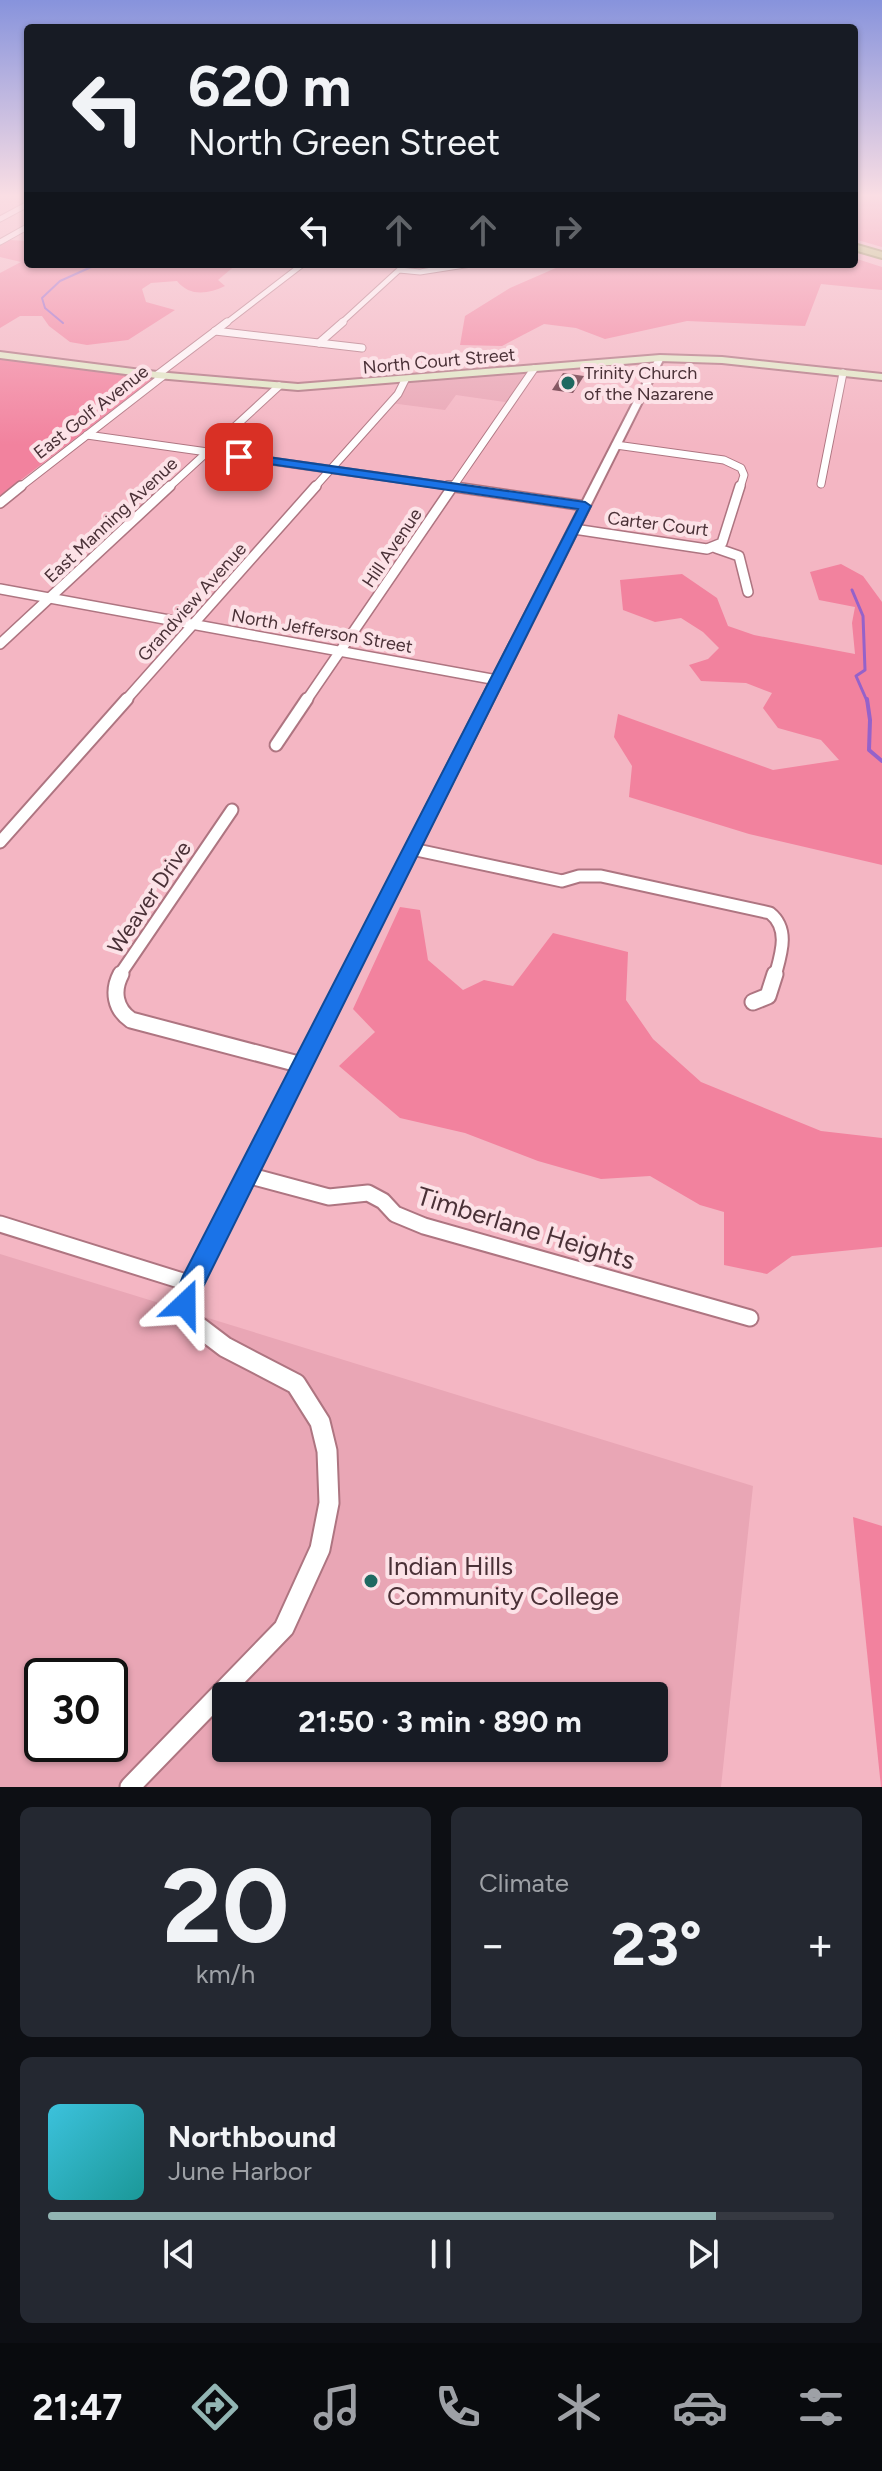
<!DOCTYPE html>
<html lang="en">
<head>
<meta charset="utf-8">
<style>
  :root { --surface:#171b24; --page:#242831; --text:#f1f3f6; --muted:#9ea1a6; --line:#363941; --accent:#92b5b3 }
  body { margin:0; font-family:Figtree,sans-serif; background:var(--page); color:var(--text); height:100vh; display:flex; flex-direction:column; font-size:30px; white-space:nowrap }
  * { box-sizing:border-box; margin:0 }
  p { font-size:26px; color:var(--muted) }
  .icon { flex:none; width:44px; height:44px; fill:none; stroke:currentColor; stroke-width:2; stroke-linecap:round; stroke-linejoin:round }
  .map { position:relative; height:1787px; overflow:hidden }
  .sheet { display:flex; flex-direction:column; gap:20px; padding:20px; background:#0d0f14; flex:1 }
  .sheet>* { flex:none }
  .guide { position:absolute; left:24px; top:24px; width:834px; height:244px; border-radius:8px; box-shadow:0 2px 6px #0004; background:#171b24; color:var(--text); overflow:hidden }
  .speed { position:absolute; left:24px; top:1658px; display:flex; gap:16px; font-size:40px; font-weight:700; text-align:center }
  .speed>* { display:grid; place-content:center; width:104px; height:104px; border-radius:50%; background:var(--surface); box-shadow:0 2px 6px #0004; line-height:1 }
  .speed .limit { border:4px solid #111; border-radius:12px; background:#fff; color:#111 }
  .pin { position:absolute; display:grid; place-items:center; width:68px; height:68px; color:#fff; margin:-34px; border-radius:16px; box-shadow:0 4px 12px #0006 }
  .me { position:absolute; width:88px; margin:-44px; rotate:23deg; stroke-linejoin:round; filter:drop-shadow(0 0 6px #0008) }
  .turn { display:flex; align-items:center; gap:28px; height:168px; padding:0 32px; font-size:36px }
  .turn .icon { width:104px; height:104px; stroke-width:2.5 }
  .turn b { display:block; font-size:56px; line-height:68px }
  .lanes { display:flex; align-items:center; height:76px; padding:0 32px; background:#0003; justify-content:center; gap:40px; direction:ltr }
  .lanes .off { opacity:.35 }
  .big { font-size:60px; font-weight:700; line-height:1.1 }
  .sheet .widget { flex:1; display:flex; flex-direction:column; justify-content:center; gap:12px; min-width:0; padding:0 28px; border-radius:12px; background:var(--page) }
  .sheet .dial { align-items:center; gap:0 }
  .dial b { font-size:104px; line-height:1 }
  .song { display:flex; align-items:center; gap:24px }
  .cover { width:96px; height:96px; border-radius:12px; background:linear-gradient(135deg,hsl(190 70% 55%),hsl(180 70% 35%)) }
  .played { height:8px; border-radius:4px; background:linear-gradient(90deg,var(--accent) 85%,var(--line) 85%) }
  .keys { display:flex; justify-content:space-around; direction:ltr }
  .heat { display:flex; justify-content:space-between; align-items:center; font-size:44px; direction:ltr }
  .sheet .tiles { flex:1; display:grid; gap:20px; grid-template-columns:1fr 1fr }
  .widget:last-child { grid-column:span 2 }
  .trip { position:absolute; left:212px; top:1682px; width:456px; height:80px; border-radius:8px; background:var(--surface); box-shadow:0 2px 6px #0004; font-weight:700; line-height:80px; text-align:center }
  .dock { display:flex; height:128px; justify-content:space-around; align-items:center; background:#090b0e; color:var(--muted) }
  .dock .icon { width:56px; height:56px }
  .dock .on { color:var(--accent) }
  .dock b { font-size:36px; color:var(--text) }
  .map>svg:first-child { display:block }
  .built { fill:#e9a6b5; fill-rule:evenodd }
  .green { fill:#f2829e }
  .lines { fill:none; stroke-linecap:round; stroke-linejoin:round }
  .stream-far2 { stroke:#9562ca; stroke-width:2 }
  .stream-far1 { stroke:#9562ca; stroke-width:3 }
  .stream { stroke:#9562ca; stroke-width:4 }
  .building { fill:#612f3c }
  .minor-far5-casing { stroke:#ae7581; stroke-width:7 }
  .minor-far4-casing { stroke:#ae7581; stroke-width:9 }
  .minor-far3-casing { stroke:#ae7581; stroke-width:12 }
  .minor-far2-casing { stroke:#ae7581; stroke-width:15 }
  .minor-far1-casing { stroke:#ae7581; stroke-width:19 }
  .minor-casing { stroke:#ae7581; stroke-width:23 }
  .tertiary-casing { stroke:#ae7581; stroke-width:4 }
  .secondary-casing { stroke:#ae7581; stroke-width:4 }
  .trunk-casing { stroke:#7b8b3f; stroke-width:4 }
  .minor-far5 { stroke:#fff; stroke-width:5 }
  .minor-far4 { stroke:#fff; stroke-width:7 }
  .minor-far3 { stroke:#fff; stroke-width:9 }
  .minor-far2 { stroke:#fff; stroke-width:11 }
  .minor-far1 { stroke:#fff; stroke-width:15 }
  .minor { stroke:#fff; stroke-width:19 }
  .tertiary { fill:#fff; fill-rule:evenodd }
  .secondary { fill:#e0ebc7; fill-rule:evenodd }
  .trunk { fill:#abc86a; fill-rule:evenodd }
  .route { fill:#1a73e8; stroke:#114b97; stroke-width:2 }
  .poi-dot { fill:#1f6961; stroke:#fce2e7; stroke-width:3 }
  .labels { text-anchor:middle; stroke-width:8; stroke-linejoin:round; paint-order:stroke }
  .far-street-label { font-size:18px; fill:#4a3137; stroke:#fce2e7 }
  .far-poi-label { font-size:18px; fill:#4a3137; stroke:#fce2e7; text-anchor:start }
  .street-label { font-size:22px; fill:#4a3137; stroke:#fce2e7 }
  .near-street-label { font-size:26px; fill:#4a3137; stroke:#fce2e7 }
  .near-poi-label { font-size:26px; fill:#4a3137; stroke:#fce2e7; text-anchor:start }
</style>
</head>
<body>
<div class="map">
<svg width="882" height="1787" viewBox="0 0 882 1787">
  <rect width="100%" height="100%" fill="#f4b6c3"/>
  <g class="built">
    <path d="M534 369 512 403 456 395 445 410 390 403 405 380Z"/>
    <path d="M0 1254 753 1486 721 1787H0ZM42 1676H110V1744H42ZM226 1696H654V1748H226Z"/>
  </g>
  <g class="green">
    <path d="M854 195H882V247L854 239Z"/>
    <path d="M10 240 28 241V264H237L218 280 225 286C208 294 190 297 177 281L151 283 142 289 146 302 175 310 128 340 87 345 70 342 49 326 42 316H20L0 328V273L21 262 0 257V244Z"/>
    <path d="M854 258 882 267V290L821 284 805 326 687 321 605 339 576 328 544 324 502 346 460 345 465 316 510 288 565 264H854Z"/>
    <path d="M0 359 153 379 0 496Z"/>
    <path d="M841 564 863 576 882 602V865L749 834 629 797 632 766 614 737 618 714 773 770 839 760 821 740 778 728 763 708 772 693 746 683 701 681 689 665 708 659 719 648 703 632 681 618 655 622 623 610 620 580 682 574 717 598 728 626 754 635 855 654 852 623 855 607 819 600 810 572Z"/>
    <path d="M400 907 420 910 428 960 463 990 484 980 513 986 553 933 628 952 626 1000 653 1039 701 1082 821 1131 882 1138V1247L792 1256 767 1274 724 1265V1212L700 1205 650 1176 601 1179 538 1161 465 1133 400 1118 339 1066 375 1032 353 1009Z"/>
    <path d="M853 1517 882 1526V1787H881Z"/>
  </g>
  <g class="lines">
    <path class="stream-far2" d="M63 323 45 308 42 298 60 281 98 264"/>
    <path class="stream-far1" d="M852 590 863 616 865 670 856 676 867 701"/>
    <path class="stream" d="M867 699 870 720 869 750 882 761"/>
  </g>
  <path class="building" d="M563 373 584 376 573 393 552 390Z"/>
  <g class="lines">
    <defs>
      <g id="minor-far5">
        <path d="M0 219 28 204"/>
        <path d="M0 242 27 227"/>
        <path d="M225 324 303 264"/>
        <path d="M340 324 399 270 420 272 471 264"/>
      </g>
      <g id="minor-far4">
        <path d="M215 331 362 348"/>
        <path d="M319 343 343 322"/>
        <path d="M157 375 227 322"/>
        <path d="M87 435 462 488"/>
        <path d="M616 445 724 460 741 468 744 475 740 488"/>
        <path d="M821 484 843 373"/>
        <path d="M19 488 163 376"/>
        <path d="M168 488 279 386"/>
        <path d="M314 488 398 394 405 380"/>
        <path d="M452 488 534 369"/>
      </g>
      <g id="minor-far3">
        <path d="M448 486 585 506"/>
        <path d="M0 503 21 486"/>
        <path d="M574 529 707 549 722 543 740 486"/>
        <path d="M716 548 739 556 748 592"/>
        <path d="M0 589 497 680"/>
        <path d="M0 644 170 486"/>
        <path d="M125 701 316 486"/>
        <path d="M306 701 453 486"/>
      </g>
      <g id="minor-far2">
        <path d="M276 745 307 699"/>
        <path d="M0 842 127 699"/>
        <path d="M412 849 562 881 579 876H601L770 913C790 929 781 954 775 976"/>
        <path d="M119 976 232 810"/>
      </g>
      <g id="minor-far1">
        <path d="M121 974C112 991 115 1009 131 1020L302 1065"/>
        <path d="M753 1002 768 996 775 974"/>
        <path d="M247 1175 329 1197 368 1193 383 1201 395 1214 424 1226 750 1318"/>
        <path d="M0 1224 192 1284 185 1304 187 1319 203 1330"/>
      </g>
      <path id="minor" d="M130 1787 284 1628 320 1549 329 1503 327 1451 320 1422 296 1384 225 1347 200 1328"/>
      <path id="tertiary" d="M657 356 664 358 199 1290 192 1293 185 1290 183 1284 185 1278Z"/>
      <path id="secondary" d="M0 352 157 372 298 384 660 355 722 357 882 374V380L722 363 660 361 298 390 157 378 0 358Z"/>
      <path id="trunk" d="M854 244 882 252V258L854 250Z"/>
    </defs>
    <use href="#minor-far5" class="minor-far5-casing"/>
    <use href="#minor-far4" class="minor-far4-casing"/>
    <use href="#minor-far3" class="minor-far3-casing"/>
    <use href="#minor-far2" class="minor-far2-casing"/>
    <use href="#minor-far1" class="minor-far1-casing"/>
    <use href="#minor" class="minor-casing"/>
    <use href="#tertiary" class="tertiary-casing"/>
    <use href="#secondary" class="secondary-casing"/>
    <use href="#trunk" class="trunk-casing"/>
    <use href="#minor-far5" class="minor-far5"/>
    <use href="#minor-far4" class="minor-far4"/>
    <use href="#minor-far3" class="minor-far3"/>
    <use href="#minor-far2" class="minor-far2"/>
    <use href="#minor-far1" class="minor-far1"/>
    <use href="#minor" class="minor"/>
    <use href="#tertiary" class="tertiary"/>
    <use href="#secondary" class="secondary"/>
    <use href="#trunk" class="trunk"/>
  </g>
  <linearGradient id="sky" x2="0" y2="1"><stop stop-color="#8793dc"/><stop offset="0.44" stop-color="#fadee4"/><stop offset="1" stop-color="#fadee4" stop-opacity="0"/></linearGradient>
  <rect width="882" height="445" fill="url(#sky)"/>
  <path class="route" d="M239 453 585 502 591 506 203 1287 194 1313 185 1316 176 1313 172 1304 183 1276 578 509 235 459V454Z"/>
  <g class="poi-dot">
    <circle cx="568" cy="383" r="8"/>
    <circle cx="371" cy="1581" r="8"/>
  </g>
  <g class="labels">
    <g class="far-street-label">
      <text transform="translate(439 361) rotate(-5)" y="6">North Court Street</text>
      <text transform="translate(91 412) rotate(-38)" y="6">East Golf Avenue</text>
      <text transform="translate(111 520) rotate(-43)" y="6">East Manning Avenue</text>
      <text transform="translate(658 524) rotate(7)" y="6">Carter Court</text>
      <text transform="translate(392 548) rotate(-56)" y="6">Hill Avenue</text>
      <text transform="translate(192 602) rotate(-48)" y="6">Grandview Avenue</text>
      <text transform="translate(322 631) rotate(10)" y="6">North Jefferson Street</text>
    </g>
    <g class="far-poi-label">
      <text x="584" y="379">Trinity Church<tspan x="584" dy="21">of the Nazarene</tspan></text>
    </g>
    <g class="street-label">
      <text transform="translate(149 897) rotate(-56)" y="8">Weaver Drive</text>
    </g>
    <g class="near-street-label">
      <text transform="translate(526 1228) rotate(17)" y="9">Timberlane Heights</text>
    </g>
    <g class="near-poi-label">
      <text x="387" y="1575">Indian Hills<tspan x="387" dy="30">Community College</tspan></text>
    </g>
  </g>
</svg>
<div class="speed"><div class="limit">30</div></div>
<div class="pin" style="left:239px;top:457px;background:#d93025"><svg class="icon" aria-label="arrive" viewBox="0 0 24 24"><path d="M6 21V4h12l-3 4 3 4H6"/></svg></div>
<svg class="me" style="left:185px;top:1304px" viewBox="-20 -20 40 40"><path d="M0-17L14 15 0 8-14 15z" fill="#1a73e8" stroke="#fff" stroke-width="4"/></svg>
<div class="trip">21:50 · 3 min · 890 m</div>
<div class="guide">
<div class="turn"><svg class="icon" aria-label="left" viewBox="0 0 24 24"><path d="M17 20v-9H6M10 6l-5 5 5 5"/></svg><div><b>620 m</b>North Green Street</div></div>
<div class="lanes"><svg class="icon" aria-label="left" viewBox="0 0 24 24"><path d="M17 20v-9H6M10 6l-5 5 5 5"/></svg><svg class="icon off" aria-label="ahead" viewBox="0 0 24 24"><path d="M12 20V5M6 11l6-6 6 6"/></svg><svg class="icon off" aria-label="ahead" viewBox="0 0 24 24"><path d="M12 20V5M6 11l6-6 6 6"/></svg><svg class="icon off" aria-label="right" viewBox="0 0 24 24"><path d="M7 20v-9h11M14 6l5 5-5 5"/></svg></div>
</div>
</div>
<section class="sheet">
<div class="tiles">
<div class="widget dial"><b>20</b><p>km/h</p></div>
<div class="widget"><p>Climate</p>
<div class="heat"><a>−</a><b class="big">23°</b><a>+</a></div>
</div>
<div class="widget">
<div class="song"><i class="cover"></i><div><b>Northbound</b><p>June Harbor</p></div></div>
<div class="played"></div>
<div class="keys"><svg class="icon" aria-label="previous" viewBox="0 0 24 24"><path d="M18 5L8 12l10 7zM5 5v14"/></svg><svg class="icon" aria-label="pause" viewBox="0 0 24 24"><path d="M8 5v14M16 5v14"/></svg><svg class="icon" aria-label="next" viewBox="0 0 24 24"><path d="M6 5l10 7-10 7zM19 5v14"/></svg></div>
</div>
</div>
</section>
<nav class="dock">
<b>21:47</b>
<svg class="icon on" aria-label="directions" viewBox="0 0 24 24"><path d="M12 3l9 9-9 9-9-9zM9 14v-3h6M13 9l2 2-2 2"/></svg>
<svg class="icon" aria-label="music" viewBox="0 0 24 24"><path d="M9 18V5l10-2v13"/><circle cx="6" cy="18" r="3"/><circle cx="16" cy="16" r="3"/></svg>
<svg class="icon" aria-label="phone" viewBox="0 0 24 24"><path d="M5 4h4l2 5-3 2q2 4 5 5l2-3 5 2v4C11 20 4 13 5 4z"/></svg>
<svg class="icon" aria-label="climate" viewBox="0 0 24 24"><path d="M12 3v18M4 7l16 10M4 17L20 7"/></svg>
<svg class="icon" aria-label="car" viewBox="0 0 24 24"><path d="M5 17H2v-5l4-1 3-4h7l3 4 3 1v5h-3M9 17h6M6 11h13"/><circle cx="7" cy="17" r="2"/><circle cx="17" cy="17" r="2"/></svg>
<svg class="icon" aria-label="filters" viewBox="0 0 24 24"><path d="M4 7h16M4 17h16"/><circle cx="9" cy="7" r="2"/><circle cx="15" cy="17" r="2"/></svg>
</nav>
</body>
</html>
